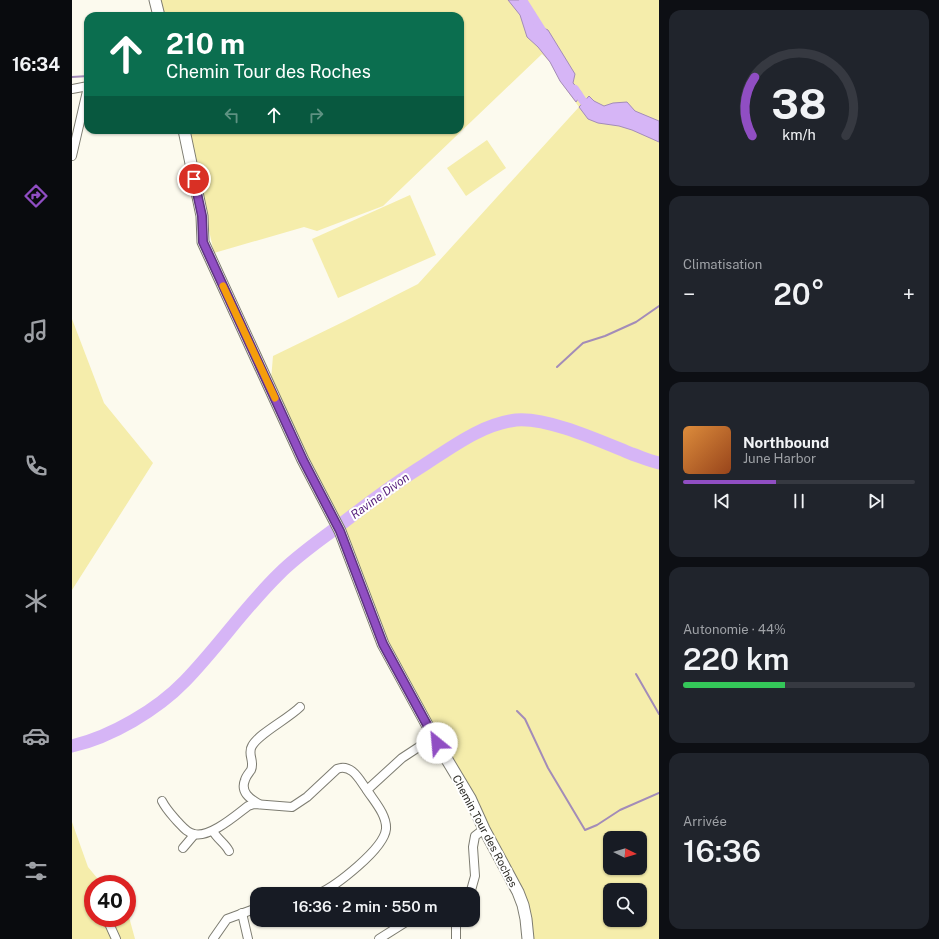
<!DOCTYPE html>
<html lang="fr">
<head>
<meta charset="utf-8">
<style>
  :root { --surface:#171b24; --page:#20242c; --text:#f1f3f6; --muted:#9ea1a6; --line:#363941; --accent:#904ec3 }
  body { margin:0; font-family:"Public Sans",sans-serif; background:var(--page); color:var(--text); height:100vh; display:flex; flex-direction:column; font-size:15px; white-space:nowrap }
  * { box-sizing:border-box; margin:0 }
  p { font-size:13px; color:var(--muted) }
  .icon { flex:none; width:22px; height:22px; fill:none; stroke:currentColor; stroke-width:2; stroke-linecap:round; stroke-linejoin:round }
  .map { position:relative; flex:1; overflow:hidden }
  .sheet { display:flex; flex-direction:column; gap:10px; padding:10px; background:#0d0f14; width:280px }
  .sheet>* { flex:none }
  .guide { position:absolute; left:12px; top:12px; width:380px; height:122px; border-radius:12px; box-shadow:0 1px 3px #0004; background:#0b6e4f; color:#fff; overflow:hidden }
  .needle { width:26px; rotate:95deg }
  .fabs { position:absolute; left:531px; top:831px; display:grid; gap:8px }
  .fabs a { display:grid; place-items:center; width:44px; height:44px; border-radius:8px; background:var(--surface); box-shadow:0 1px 3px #0004; font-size:20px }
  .speed { position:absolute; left:12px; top:875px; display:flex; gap:8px; font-size:20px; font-weight:700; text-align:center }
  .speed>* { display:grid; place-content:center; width:52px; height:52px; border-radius:50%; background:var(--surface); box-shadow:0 1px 3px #0004; line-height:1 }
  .speed .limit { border:6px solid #d22; background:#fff; color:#111 }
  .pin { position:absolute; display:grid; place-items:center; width:34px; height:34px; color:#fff; margin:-17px; border:2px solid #fff; border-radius:50%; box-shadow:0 1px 4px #0007 }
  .me { position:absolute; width:44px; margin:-22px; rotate:332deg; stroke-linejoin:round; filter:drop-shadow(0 0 3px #0008) }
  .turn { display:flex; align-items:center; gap:14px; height:84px; padding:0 16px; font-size:18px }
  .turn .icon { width:52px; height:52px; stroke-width:2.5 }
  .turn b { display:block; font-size:28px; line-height:34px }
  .lanes { display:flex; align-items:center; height:38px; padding:0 16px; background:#0003; justify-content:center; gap:20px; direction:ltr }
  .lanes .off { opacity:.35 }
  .big { font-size:30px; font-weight:600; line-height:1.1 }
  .sheet .widget { flex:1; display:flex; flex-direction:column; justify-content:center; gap:6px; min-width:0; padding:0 14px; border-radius:12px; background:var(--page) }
  .sheet .dial { align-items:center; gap:0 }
  .dial svg { height:104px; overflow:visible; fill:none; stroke:var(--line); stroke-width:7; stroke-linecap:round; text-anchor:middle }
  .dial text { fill:var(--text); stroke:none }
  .song { display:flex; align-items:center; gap:12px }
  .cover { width:48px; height:48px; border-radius:6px; background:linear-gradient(135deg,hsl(30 70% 55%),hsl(20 70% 35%)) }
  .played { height:4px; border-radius:2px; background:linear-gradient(90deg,var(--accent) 40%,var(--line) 40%) }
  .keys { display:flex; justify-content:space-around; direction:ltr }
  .heat { display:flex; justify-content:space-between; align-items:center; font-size:22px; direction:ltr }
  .charge { height:6px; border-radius:3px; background:linear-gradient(90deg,#34c759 44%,var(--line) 0) }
  .trip { position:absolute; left:178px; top:887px; width:230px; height:40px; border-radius:12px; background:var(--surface); box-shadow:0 1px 3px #0004; font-weight:600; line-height:40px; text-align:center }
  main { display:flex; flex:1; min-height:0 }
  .tab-bar { display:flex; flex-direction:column; width:72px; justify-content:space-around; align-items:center; background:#090b0e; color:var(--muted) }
  .tab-bar .icon { width:28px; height:28px }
  .tab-bar .on { color:var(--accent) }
  .tab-bar b { font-size:18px; color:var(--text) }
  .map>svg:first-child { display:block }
  .green { fill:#f5edab; fill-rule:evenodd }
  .water { fill:#d6b5f6; stroke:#a38cb8 }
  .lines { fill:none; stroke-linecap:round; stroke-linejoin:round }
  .stream { stroke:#a38cb8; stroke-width:2 }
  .canal { stroke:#d6b5f6; stroke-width:8 }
  .river { stroke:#d6b5f6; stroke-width:13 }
  .minor-casing { stroke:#7d7c71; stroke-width:10 }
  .tertiary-casing { stroke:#7d7c71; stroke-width:13 }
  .minor { stroke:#fff; stroke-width:8 }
  .tertiary { stroke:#fff; stroke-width:11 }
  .route-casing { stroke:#5e337f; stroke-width:10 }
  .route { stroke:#904ec3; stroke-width:7 }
  .slow { stroke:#f59e0b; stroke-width:7 }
  .labels { text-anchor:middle; stroke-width:4; stroke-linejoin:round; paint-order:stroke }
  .street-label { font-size:11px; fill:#2c2b26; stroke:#fff }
  .water-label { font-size:12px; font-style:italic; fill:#561f7c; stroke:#fff }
</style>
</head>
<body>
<main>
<nav class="tab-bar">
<b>16:34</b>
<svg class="icon on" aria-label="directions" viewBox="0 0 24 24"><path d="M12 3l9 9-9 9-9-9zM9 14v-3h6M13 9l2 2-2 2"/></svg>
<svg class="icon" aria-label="music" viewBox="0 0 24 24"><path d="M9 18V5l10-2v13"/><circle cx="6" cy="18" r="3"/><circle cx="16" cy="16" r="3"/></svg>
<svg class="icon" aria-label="phone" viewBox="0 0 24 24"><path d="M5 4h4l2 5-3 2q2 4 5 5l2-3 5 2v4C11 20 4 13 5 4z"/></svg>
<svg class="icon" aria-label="climate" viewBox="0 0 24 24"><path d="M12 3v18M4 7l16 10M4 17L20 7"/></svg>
<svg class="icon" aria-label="car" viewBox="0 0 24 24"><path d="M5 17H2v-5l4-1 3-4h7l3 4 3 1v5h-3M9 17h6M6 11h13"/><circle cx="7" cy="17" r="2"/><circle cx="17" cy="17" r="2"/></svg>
<svg class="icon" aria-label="filters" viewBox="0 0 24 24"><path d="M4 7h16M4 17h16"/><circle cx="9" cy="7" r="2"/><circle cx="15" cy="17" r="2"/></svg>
</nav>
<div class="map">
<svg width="587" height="939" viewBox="0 0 587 939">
  <rect width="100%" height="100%" fill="#fcfaee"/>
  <g class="green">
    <path d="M86 0H587V939H456L451 905 311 644 199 380 201 356 273 321 346 284 507 107 488 81 478 62 470 54 311 206 245 231 232 227 142 253 115 130H388V16H90ZM538 838H568V868H538ZM538 890H568V920H538Z"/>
    <path d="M415 140 434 168 394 196 375 168Z"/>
    <path d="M338 195 364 255 266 298 240 239Z"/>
    <path d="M0 319 32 403 81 463 0 590Z"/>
    <path d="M0 822 16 867 30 884H21V918H55V914L57 917 63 939H0Z"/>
  </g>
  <g class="water">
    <path d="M436 0H452L463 13 465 25 476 30 503 74 501 83 510 93 504 102 488 81 478 62 466 47 455 37 448 15Z"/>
    <path d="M517 96 522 101 532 106 541 103 555 102 563 111 587 121V142L560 130 547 126 526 123 516 119 507 107Z"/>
  </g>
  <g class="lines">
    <g class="stream">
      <path d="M0 77 16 76"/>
      <path d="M485 367 511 343 533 336 564 322 587 306"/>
      <path d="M564 674 587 714"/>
      <path d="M445 711 453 719 476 768 513 830 525 825 548 810 587 793"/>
    </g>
    <g class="canal">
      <path d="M451 0 473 35"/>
      <path d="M503 89 511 101 521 107"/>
    </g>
    <path class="river" d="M0 746C39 737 85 710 113 681 146 647 173 607 207 574 226 555 247 541 268 525 295 504 323 483 352 465 380 447 410 424 444 420 476 417 530 442 560 454 569 457 578 461 587 463"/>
    <defs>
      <g id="minor">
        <path d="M0 89 16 86"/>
        <path d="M0 156 15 91 16 90"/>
        <path d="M90 801C94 809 99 814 105 821 110 826 115 833 122 834 138 838 164 815 176 806L182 804 220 807 235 797 265 769C280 763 288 781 295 790"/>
        <path d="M187 804C178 799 168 792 173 780 174 776 177 773 179 770 183 761 175 754 180 746 186 734 216 719 228 707"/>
        <path d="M141 831C145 839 153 843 157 851"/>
        <path d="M111 848 122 835"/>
        <path d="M246 894C264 886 312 849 314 829 315 815 302 801 295 790L330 758 362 737"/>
        <path d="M398 894 403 876 401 847 403 836 412 829"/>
        <path d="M170 913 176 939"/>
        <path d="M35 919 44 939"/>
        <path d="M384 920V939"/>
        <path d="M141 939 155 919 185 908"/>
        <path d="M307 939 337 920"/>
      </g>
      <g id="tertiary">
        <path d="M83 0 87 16"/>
        <path d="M112 130 130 216 131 242 231 460 268 531 311 644 365 743 398 798 412 829 446 892 451 905 454 919 456 939"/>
      </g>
    </defs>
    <use href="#minor" class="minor-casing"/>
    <use href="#tertiary" class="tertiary-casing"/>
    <use href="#minor" class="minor"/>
    <use href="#tertiary" class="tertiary"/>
  </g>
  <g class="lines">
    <defs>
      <path id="route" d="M122 179 130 216 131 242 231 460 268 531 311 644 365 743"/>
    </defs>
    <use href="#route" class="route-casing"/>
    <use href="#route" class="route"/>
    <path class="slow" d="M151 286 203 398"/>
  </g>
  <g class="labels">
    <g class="street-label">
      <text transform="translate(413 831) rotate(62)" y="4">Chemin Tour des Roches</text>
    </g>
    <g class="water-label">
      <text transform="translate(308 496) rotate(-36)" y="4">Ravine Divon</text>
    </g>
  </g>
</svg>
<div class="fabs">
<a><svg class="needle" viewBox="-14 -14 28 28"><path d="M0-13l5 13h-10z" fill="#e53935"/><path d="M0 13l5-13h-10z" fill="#9ea1a6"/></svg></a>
<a><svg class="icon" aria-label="search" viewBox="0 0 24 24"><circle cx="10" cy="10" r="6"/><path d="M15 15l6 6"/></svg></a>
</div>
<div class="speed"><div class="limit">40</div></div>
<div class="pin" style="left:122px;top:179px;background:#d93025"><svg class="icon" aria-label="arrive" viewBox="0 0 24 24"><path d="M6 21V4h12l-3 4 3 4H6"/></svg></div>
<svg class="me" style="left:365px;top:743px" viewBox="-20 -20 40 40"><circle r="19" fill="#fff"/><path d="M0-13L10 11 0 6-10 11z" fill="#904ec3"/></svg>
<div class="trip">16:36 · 2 min · 550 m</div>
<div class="guide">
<div class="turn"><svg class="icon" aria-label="ahead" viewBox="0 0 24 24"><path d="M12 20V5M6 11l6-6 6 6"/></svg><div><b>210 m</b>Chemin Tour des Roches</div></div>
<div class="lanes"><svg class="icon off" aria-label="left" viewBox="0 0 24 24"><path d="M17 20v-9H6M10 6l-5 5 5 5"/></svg><svg class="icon" aria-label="ahead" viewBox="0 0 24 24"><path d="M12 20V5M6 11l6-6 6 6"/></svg><svg class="icon off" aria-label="right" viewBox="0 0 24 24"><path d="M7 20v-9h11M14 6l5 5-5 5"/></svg></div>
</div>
</div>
<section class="sheet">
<div class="widget dial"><svg viewBox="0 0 100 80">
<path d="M14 69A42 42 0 1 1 86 69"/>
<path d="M14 69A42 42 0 0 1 16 24" stroke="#904ec3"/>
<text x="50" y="56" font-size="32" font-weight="700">38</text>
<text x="50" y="72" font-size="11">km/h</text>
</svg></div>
<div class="widget"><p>Climatisation</p>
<div class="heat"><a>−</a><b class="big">20°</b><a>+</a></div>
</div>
<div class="widget">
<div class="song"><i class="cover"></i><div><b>Northbound</b><p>June Harbor</p></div></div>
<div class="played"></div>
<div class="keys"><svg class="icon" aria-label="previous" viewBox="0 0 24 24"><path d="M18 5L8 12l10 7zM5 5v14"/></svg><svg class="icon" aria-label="pause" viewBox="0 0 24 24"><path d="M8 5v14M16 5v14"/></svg><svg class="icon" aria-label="next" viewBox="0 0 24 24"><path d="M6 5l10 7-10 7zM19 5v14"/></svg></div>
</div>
<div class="widget"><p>Autonomie · 44%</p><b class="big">220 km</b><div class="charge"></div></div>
<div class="widget"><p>Arrivée</p><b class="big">16:36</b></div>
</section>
</main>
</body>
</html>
